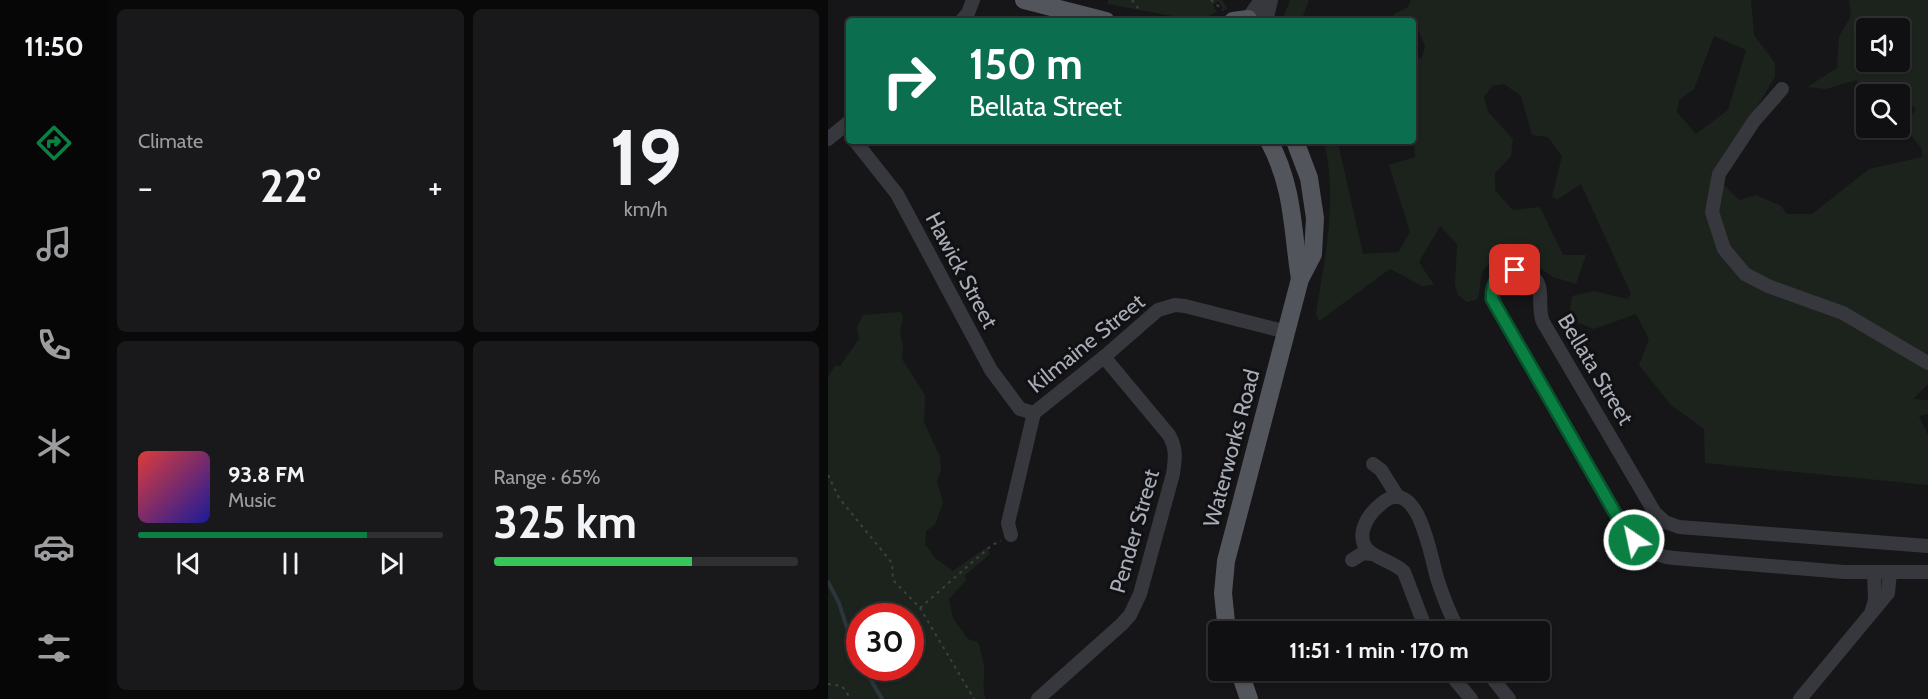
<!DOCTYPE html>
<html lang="en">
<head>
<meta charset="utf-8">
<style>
  :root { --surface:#101012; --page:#19191b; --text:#f1f3f6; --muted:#9c9d9f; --line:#303032; --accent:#0b8043 }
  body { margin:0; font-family:Cabin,sans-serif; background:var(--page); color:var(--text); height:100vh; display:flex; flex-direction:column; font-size:22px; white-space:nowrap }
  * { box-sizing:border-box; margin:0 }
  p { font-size:20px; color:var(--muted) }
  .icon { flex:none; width:33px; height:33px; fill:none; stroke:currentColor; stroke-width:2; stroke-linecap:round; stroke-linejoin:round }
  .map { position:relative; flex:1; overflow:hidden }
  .sheet { display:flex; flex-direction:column; gap:9px; padding:9px; background:#09090a; width:720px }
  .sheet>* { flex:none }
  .top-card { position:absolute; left:18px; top:18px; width:570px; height:126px; border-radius:6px; box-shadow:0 2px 4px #0004,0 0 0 2px var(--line); background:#0b6e4f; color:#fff; overflow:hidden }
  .buttons { position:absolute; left:1028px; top:18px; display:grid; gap:12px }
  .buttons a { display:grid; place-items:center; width:54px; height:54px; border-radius:6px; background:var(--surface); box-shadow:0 2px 4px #0004,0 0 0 2px var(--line); font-size:30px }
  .speed { position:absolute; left:18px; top:603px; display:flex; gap:12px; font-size:30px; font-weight:700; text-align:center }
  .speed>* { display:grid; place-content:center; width:78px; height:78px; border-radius:50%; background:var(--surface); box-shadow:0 2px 4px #0004,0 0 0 2px var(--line); line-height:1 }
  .speed .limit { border:9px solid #d22; background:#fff; color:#111 }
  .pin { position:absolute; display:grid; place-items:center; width:51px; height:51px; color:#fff; margin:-26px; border-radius:12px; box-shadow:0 3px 9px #0006 }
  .me { position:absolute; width:66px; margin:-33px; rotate:326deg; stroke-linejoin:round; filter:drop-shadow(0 0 4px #0008) }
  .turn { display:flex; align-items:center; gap:21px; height:126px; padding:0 24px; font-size:27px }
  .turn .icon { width:78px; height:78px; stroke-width:2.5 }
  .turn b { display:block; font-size:42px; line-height:51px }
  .big { font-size:45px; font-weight:800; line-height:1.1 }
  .sheet .widget { flex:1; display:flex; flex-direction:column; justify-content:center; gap:9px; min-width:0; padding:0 21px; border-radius:9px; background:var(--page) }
  .sheet .dial { align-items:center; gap:0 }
  .dial b { font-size:78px; line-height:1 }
  .song { display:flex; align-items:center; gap:18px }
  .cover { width:72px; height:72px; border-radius:9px; background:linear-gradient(135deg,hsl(0 70% 55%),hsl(240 70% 35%)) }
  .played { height:6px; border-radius:3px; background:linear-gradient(90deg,var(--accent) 75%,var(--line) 75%) }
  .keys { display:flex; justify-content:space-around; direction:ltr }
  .heat { display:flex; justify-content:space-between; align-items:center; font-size:33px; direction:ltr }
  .charge { height:9px; border-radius:4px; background:linear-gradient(90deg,#34c759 65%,var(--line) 0) }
  .sheet .tiles { flex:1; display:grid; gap:9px; grid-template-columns:repeat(2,1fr) }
  .trip { position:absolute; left:380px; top:621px; width:342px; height:60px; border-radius:6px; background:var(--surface); box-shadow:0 2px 4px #0004,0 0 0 2px var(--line); font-weight:800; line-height:60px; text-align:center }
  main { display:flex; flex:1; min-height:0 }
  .menu { display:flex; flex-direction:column; width:108px; justify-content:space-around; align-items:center; background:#060607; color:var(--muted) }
  .menu .icon { width:42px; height:42px }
  .menu .current { color:var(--accent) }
  .menu b { font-size:27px; color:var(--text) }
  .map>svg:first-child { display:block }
  .green { fill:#1c231d; fill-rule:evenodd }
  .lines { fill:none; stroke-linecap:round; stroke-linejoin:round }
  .stream { stroke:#2c353c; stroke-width:4 }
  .path { stroke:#3d3f44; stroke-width:2; stroke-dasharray:3 4.5; stroke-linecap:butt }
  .minor { stroke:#37383d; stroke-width:14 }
  .major { stroke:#53555c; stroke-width:18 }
  .route-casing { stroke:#07532c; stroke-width:15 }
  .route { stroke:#0b8043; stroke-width:10 }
  .labels { text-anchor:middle; stroke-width:6; stroke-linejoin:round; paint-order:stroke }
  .street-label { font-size:22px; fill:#a8adb8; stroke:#111113 }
</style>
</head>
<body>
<main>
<nav class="menu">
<b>11:50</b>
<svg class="icon current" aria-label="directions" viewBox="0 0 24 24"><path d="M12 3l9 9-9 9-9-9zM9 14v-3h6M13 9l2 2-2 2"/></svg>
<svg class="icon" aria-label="music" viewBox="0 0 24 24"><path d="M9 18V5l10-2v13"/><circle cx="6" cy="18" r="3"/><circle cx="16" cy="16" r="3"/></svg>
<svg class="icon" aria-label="phone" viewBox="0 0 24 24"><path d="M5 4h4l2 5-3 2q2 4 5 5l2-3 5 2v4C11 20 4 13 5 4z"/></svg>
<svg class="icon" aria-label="climate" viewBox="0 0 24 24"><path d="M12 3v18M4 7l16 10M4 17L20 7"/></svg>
<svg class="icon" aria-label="car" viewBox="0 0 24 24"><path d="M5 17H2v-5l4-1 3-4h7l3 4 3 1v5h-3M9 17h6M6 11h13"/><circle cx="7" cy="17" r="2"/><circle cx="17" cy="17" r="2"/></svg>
<svg class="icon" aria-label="filters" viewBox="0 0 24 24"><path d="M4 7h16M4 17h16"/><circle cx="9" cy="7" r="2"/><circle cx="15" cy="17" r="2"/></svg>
</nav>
<section class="sheet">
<div class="tiles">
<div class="widget"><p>Climate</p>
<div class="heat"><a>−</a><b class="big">22°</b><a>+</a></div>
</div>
<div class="widget dial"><b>19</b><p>km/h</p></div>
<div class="widget">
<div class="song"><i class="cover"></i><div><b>93.8 FM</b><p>Music</p></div></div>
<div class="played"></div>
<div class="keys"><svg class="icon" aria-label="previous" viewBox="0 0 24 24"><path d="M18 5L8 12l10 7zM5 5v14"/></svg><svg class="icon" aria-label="pause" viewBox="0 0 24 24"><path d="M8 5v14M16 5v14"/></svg><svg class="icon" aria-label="next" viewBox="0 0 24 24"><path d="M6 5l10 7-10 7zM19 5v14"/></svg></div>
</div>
<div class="widget"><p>Range · 65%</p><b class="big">325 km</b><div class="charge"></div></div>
</div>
</section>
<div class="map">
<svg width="1100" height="699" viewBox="0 0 1100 699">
  <rect width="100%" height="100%" fill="#161618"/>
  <g class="green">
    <path d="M280 0H394L400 9 396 10 390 1 385 5 389 12 376 18 350 17 279 4Z"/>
    <path d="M462 0H481L473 21H454Z"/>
    <path d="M583 0H923L926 35 947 63V77L887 176 911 200 928 195 953 206 959 214H984L1041 169 1094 157V149L1077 128 1088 109 1069 90 1038 88 1028 80 998 89 979 87 1009 68 1011 37 1023 16 1021 0H1100V384L1085 399 1100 400V414L1091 416 1100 435V485L877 463 876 429 843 405 811 365 821 339 808 314 766 329 741 319 744 296 766 291 799 299 803 294 753 184 730 199 724 197 734 156 720 137 704 135 693 96 676 84 664 86 656 97 660 112 685 139 683 156 667 173V190L685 210 712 207 735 255H758L748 284 725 277 702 261 664 260 654 272 650 299 639 302 630 295 627 284 629 244 612 226 591 262 606 285 594 286 562 269 491 321 488 314C497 255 510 201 496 141H512L511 147 535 254 570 252 582 232 561 165 587 157 585 137V59L594 58 597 46 590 30 585 32V21H562L566 14 580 7ZM1038 28H1071V62H1038ZM886 36 918 50 900 110 868 134 849 112 851 100 866 89Z"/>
    <path d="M73 312 75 318 72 332 75 346 74 359 97 395 96 422 112 457 113 469 109 482 115 502 107 525 98 531 97 544 107 558 125 571 159 547 162 554 136 576 139 579 121 599 125 618 140 639 150 642C153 653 157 664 156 675 156 685 154 689 158 699H0V377L7 366H12L31 339 29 327 35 315ZM82 616V668H32V616Z"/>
  </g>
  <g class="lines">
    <g class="stream">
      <path d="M0 582 11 603 26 650 32 659"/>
      <path d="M36 668 54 699"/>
    </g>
    <g class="path">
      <path d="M304 0 313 12"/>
      <path d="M383 0 395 10"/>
      <path d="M0 475 11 498 64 563 65 580 92 608 146 699"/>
      <path d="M92 608 164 545 173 541"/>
      <path d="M0 684 14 686 23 699"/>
    </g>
    <g class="minor">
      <path d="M133 21 140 13 145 0"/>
      <path d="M418 21 430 4 436 0"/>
      <path d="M434 21 440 13 443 0"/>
      <path d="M954 89 926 121 891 174 884 212 896 249 917 274 940 286 1015 313 1100 363"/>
      <path d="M0 139 21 122"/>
      <path d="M27 141 69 194 163 370 192 409 206 413"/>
      <path d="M545 464 553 470 570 497"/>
      <path d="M183 535 180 523 206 413 276 357 330 310 347 305 357 306 459 332"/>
      <path d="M1100 546 851 527 837 522 827 513 715 322C709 309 716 291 708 280 691 256 652 276 669 308L794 524C806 544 823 556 846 558L1016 572H1100"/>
      <path d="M524 560 535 553 544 554"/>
      <path d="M1044 610 1047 600 1046 572"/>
      <path d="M599 632 576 572C562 557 529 558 535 530 538 519 544 511 553 504 591 471 603 561 610 581 616 599 622 616 632 632"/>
      <path d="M619 670 643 699"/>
      <path d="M658 670 681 699"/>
      <path d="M210 699 294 624 302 615 312 594 345 474C347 459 349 449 341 435L276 357"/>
      <path d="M972 699 1060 593 1062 572"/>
    </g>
    <g class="major">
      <path d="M196 0 278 21"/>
      <path d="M405 21 420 19"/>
      <path d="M441 141C466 188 464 229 472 279"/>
      <path d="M399 632 395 593 398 561 472 279 485 254 487 218 481 178 467 141"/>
      <path d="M411 670 421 699"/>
    </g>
  </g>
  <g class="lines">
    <defs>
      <path id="route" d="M687 270C672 271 663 283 664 299L794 525 806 540"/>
    </defs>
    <use href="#route" class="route-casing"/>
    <use href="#route" class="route"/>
  </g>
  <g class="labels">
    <g class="street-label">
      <text transform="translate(134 270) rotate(62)" y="8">Hawick Street</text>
      <text transform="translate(258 343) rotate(-39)" y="8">Kilmaine Street</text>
      <text transform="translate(768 369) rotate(59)" y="8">Bellata Street</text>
      <text transform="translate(403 448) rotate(-75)" y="8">Waterworks Road</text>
      <text transform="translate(306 531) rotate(-74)" y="8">Pender Street</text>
    </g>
  </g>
</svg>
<div class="buttons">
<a><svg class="icon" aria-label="sound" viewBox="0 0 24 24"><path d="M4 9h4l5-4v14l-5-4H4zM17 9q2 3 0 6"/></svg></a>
<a><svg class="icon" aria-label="search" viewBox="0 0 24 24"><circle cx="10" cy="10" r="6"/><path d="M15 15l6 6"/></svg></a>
</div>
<div class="speed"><div class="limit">30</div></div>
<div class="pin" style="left:687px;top:270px;background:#d93025"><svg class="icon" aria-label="arrive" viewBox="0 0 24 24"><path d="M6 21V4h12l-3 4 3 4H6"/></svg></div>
<svg class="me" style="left:806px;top:540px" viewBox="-20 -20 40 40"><circle r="17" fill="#0b8043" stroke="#fff" stroke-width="3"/><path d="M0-11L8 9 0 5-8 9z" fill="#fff"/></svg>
<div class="trip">11:51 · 1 min · 170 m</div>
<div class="top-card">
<div class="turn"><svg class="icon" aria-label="right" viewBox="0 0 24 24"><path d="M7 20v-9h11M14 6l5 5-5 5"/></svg><div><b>150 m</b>Bellata Street</div></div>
</div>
</div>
</main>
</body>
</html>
